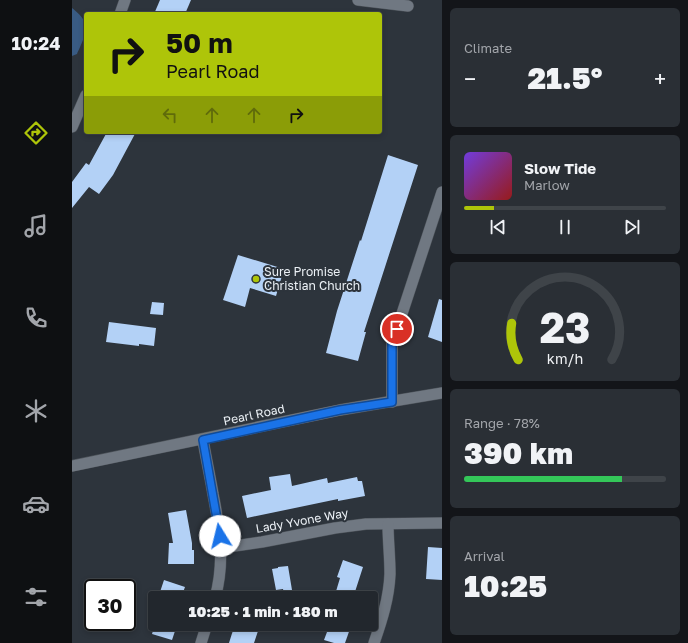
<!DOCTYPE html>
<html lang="en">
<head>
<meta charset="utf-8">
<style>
  :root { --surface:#22272d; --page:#2a2f35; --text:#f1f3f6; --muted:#a2a5aa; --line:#3f4449; --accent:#aec509 }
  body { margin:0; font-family:"Golos Text",sans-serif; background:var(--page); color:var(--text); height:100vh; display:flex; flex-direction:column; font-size:15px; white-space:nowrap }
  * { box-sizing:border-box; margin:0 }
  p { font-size:13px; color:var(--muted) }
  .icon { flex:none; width:22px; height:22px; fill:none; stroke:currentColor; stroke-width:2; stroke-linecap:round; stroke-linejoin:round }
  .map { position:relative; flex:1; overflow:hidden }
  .panel { display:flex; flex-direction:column; gap:8px; padding:8px; background:#131519; width:246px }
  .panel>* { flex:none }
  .top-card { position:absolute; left:12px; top:12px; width:298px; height:122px; border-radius:4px; box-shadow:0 2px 6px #0003,0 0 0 1px var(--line); background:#aec509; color:#111; overflow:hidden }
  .speed { position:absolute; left:12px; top:579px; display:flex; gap:8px; font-size:20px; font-weight:700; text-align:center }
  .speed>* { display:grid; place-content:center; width:52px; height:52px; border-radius:50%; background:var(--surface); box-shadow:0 2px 6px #0003,0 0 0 1px var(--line); line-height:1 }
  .speed .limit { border:2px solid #111; border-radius:6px; background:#fff; color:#111 }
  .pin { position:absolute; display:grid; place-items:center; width:34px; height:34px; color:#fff; margin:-17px; border:2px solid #fff; border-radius:50%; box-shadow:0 1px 4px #0007 }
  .me { position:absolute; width:44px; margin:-22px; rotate:351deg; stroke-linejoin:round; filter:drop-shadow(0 0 3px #0008) }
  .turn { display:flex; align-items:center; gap:14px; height:84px; padding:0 16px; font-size:18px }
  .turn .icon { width:52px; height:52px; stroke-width:2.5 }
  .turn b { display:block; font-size:28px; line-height:34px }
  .lanes { display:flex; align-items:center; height:38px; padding:0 16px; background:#0003; justify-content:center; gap:20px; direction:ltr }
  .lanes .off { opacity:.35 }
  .big { font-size:30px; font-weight:800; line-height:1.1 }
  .panel .card { flex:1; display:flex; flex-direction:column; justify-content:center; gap:6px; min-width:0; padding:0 14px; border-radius:6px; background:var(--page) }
  .panel .dial { align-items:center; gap:0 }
  .dial svg { height:104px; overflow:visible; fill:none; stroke:var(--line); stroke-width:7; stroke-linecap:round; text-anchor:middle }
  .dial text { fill:var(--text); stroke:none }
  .song { display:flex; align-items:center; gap:12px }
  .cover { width:48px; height:48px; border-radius:6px; background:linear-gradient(135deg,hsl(260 70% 55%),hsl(0 70% 35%)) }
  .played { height:4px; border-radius:2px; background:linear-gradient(90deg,var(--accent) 15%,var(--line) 15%) }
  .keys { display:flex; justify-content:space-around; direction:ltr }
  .heat { display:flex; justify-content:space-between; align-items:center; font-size:22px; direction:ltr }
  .charge { height:6px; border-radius:3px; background:linear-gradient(90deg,#34c759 78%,var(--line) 0) }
  .trip { position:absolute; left:76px; top:591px; width:230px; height:40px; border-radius:4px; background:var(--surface); box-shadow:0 2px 6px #0003,0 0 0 1px var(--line); font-weight:800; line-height:40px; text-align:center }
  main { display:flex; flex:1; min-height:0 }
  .menu { display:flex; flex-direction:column; width:72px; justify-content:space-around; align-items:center; background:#0e1012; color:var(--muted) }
  .menu .icon { width:28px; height:28px }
  .menu .current { color:var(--accent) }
  .menu b { font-size:18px; color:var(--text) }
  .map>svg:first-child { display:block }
  .forest { fill:#395b83 }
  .building { fill:#b3d1f6 }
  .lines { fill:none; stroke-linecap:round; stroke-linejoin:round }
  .street-casing { stroke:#4d535a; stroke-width:12 }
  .street { stroke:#707882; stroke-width:11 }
  .route-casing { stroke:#114b97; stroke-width:10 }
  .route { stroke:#1a73e8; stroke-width:7 }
  .poi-dot { fill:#aec509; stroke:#2d343c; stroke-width:1.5 }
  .labels { text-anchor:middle; stroke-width:4; stroke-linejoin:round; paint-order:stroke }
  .poi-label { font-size:12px; fill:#ecf1f6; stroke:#2d343c; text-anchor:start }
  .street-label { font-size:12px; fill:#ecf1f6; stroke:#2d343c }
</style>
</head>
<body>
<main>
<nav class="menu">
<b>10:24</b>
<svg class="icon current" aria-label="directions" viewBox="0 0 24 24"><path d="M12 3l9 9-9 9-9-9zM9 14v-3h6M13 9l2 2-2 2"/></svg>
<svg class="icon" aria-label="music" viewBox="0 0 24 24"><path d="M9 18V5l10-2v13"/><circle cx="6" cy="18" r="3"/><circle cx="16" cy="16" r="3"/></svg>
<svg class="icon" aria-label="phone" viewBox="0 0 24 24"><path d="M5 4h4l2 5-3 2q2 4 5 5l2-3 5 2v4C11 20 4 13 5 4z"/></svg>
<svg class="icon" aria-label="climate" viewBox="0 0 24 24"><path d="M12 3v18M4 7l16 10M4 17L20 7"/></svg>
<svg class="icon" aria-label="car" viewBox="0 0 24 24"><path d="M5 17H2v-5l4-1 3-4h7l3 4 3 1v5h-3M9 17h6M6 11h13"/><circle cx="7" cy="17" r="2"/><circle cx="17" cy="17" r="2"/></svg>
<svg class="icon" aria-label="filters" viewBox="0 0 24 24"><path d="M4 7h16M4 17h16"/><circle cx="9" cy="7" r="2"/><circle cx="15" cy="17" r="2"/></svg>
</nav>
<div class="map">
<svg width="370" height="643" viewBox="0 0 370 643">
  <rect width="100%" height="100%" fill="#2d343c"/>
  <path class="forest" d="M0 8C5 12 11 17 13 23 17 30 8 47 5 54L0 56Z"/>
  <g class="building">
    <path d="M88 0H119L113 14H82Z"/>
    <path d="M35 132H64L41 175 27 194 17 187 0 208V182L14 163 17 165Z"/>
    <path d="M316 155 346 165 292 332H294L286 361 254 353 265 311 288 240 289 241Z"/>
    <path d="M166 255 212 269 204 296 178 288 173 307 151 300Z"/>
    <path d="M367 299 370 300V342L356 337Z"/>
    <path d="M80 302 92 303 91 315 78 314Z"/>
    <path d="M37 322 84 328 82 346 67 344V346L34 342Z"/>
    <path d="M218 474 220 486 255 478 256 483 285 477 286 481H290L293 496 266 501V499L175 518 170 496 199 490 197 477Z"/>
    <path d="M114 510 120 543V550H122V564H96L97 543H101L96 513Z"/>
    <path d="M356 547 370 548V580L354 579Z"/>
    <path d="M271 560 291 567 281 598H262L268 578 265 577Z"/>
    <path d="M216 566 221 596 213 598 211 589 204 590 200 569 206 568V567Z"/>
    <path d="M92 580 113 587 109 598H86Z"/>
    <path d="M83 624H102L101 627 104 628 100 640 80 634Z"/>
    <path d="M163 624 186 631 182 643H157Z"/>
    <path d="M258 624H272L279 626 273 643H262L252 640Z"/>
  </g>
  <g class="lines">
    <defs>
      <g id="street">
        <path d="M286 0 336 6"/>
        <path d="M48 14 53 0"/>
        <path d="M0 127 14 95"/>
        <path d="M320 402V344L370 192"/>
        <path d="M131 440C134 458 138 476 141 494 148 530 153 562 143 598"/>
        <path d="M0 466 268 410 370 393"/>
        <path d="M149 548 190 542 263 528 294 524 370 523"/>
        <path d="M129 643 135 624"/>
        <path d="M302 643C310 620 317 598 318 574 318 557 316 540 316 524"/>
      </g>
    </defs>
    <use href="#street" class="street-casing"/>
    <use href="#street" class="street"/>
  </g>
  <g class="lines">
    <defs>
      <path id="route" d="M148 536 131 440 268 410 320 402V344L325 329"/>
    </defs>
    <use href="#route" class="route-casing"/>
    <use href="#route" class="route"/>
  </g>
  <circle class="poi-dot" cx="184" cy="279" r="4"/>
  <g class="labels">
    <g class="poi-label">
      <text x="192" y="276">Sure Promise<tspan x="192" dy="14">Christian Church</tspan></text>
    </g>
    <g class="street-label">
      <text transform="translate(182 415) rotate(-12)" y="4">Pearl Road</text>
      <text transform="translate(230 521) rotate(-10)" y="4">Lady Yvone Way</text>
    </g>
  </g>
</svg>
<div class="speed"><div class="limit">30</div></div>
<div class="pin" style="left:325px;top:329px;background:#d93025"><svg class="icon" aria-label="arrive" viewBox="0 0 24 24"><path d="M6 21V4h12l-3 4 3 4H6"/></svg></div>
<svg class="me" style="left:148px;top:536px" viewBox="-20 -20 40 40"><circle r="19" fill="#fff"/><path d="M0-13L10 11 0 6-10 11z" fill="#1a73e8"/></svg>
<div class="trip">10:25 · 1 min · 180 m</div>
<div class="top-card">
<div class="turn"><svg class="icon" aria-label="right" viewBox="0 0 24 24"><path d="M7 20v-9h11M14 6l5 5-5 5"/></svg><div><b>50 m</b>Pearl Road</div></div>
<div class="lanes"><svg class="icon off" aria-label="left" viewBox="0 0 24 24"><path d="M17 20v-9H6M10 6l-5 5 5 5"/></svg><svg class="icon off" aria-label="ahead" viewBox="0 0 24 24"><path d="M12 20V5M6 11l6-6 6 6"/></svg><svg class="icon off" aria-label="ahead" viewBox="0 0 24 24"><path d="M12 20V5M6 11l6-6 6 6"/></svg><svg class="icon" aria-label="right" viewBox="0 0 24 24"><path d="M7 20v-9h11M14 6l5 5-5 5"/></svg></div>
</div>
</div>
<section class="panel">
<div class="card"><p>Climate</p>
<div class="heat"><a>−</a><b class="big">21.5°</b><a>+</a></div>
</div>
<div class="card">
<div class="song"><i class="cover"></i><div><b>Slow Tide</b><p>Marlow</p></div></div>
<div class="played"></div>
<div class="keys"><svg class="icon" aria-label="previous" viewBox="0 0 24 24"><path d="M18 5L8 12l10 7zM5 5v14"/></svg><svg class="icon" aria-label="pause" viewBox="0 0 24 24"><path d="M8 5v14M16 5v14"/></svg><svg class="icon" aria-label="next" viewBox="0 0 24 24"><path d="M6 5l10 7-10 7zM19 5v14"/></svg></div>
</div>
<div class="card dial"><svg viewBox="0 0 100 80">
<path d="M14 69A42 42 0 1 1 86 69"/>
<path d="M14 69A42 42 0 0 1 9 41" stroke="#aec509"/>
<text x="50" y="56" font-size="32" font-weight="700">23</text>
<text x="50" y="72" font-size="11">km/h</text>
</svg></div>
<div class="card"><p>Range · 78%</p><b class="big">390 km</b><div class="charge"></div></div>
<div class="card"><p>Arrival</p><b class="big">10:25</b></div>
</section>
</main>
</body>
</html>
